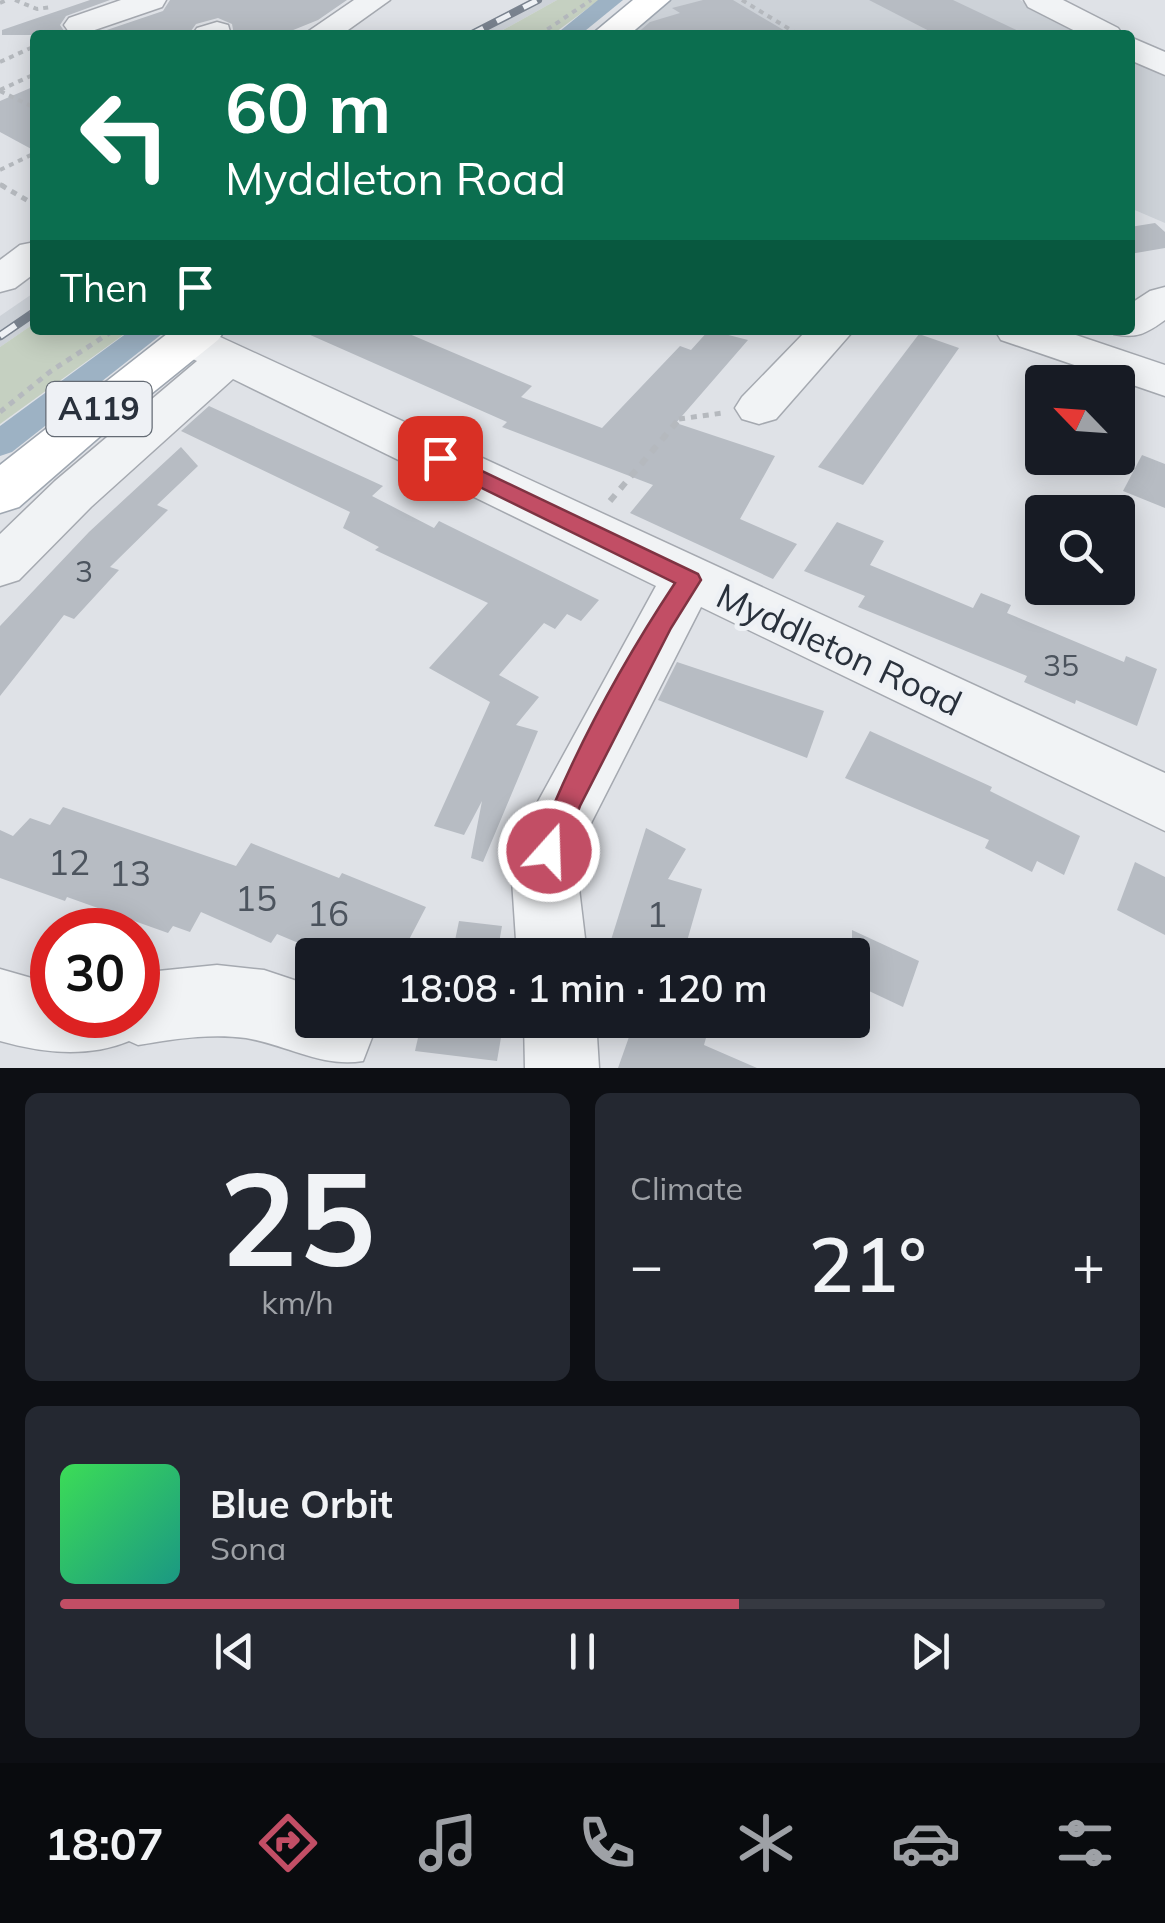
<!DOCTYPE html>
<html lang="en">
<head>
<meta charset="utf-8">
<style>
  :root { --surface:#171b24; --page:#242831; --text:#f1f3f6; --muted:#9ea1a6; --line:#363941; --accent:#c24e65 }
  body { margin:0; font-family:Mulish,sans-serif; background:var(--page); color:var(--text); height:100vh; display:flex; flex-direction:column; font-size:38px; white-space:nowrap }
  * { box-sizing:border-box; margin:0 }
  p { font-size:32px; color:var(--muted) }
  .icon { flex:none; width:55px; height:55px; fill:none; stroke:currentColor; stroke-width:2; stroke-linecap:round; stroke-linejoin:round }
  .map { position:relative; height:1068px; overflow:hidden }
  .panel { display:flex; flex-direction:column; gap:25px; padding:25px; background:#0d0f14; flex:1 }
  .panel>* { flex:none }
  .top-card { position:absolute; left:30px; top:30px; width:1105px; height:305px; border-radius:10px; box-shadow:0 5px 25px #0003; background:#0b6e4f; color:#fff; overflow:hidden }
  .needle { width:65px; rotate:295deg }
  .fabs { position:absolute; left:1025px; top:365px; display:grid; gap:20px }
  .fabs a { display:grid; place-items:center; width:110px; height:110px; border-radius:10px; background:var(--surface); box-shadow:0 5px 25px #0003; font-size:50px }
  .speed { position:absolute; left:30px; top:908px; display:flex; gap:20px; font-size:50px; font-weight:700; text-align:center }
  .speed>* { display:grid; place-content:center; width:130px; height:130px; border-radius:50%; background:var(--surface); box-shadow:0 5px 25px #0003; line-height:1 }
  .speed .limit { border:15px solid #d22; background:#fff; color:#111 }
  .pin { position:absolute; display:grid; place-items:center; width:85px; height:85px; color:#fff; margin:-42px; border-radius:20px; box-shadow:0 5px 15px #0006 }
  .me { position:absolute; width:110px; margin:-55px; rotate:20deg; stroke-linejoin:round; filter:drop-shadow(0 0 8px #0008) }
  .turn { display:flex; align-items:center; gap:35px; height:210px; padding:0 30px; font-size:45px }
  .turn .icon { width:130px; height:130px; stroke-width:2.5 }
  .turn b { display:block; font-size:70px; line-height:85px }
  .then { display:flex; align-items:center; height:95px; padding:0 30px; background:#0003; gap:20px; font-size:38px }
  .big { font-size:75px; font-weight:600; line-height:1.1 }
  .panel .widget { flex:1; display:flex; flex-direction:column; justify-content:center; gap:15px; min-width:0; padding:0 35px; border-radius:15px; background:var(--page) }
  .panel .dial { align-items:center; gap:0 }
  .dial b { font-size:130px; line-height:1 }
  .song { display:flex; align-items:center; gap:30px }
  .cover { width:120px; height:120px; border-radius:15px; background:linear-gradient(135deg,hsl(130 70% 55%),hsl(170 70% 35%)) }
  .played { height:10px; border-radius:5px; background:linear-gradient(90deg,var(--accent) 65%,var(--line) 65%) }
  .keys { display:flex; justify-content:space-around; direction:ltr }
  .heat { display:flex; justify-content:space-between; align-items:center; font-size:55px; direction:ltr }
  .panel .tiles { flex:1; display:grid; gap:25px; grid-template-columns:1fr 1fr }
  .widget:last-child { grid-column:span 2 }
  .trip { position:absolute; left:295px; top:938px; width:575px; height:100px; border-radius:10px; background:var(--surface); box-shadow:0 5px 25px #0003; font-weight:600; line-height:100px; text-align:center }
  .menu { display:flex; height:160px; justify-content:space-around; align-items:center; background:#090b0e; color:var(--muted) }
  .menu .icon { width:70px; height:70px }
  .menu .selected { color:var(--accent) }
  .menu b { font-size:45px; color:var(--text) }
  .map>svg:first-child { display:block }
  .built { fill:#cdd2d8 }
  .green { fill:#c5d0c1 }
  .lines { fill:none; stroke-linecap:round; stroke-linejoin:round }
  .canal { fill:#9db2c4; fill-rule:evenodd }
  .building { fill:#b7bcc3 }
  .minor-casing { stroke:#a5a9b0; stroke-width:3 }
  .major-casing { stroke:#9fa7b1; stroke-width:3 }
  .path-far2 { stroke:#b5b9be; stroke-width:4; stroke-dasharray:5 5; stroke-linecap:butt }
  .path-far1 { stroke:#b5b9be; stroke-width:5; stroke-dasharray:6 6; stroke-linecap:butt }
  .path { stroke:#b5b9be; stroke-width:6; stroke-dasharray:8 8; stroke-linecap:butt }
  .minor { fill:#f1f3f5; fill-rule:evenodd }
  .major { fill:#fff; fill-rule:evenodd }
  .rail-far1-casing { stroke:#7a838f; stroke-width:8 }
  .rail-casing { stroke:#7a838f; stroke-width:9 }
  .rail-far1 { stroke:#eef1f5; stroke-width:5; stroke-dasharray:15; stroke-linecap:butt }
  .rail { stroke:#eef1f5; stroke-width:6; stroke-dasharray:19; stroke-linecap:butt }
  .route { fill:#c24e65; stroke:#7e3342; stroke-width:2.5 }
  .labels { text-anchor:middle; stroke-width:10; stroke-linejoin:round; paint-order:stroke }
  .number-label { font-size:30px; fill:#4c545e }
  .shield { fill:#eef1f5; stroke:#646b74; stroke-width:2.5 }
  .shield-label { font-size:32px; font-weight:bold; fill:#29313c }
  .street-label { font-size:35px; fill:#29313c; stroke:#eef1f5 }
  .near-number-label { font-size:35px; fill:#4c545e }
</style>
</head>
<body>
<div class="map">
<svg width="1165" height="1068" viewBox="0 0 1165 1068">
  <rect width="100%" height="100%" fill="#dfe2e7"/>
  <g class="built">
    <path d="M529 0H557L494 35H462Z"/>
    <path d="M670 0H1020L1082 35H628Z"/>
    <path d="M1130 59 1165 77V223L1130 208Z"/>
    <path d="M35 292V323L0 347V316Z"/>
  </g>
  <g class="green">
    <path d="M557 0H599L552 35H494Z"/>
    <path d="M35 323V330H130L0 424V347Z"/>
  </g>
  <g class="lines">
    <g class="canal">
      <path d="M598 0H623L580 35H555Z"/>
      <path d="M131 330H167L12 452 0 456V426Z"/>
    </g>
  </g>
  <g class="building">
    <path d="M90 0H110L66 16 60 25 67 35H2V30Z"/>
    <path d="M170 0H347L318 20 281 35H234L232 24 218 18 196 24 188 35H92L163 11Z"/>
    <path d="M703 0H733L792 35H635L650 22 680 13 672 8Z"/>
    <path d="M869 0H953L1027 35H937Z"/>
    <path d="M35 86V151L0 132V101Z"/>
    <path d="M1155 223 1165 232V248L1130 254V227Z"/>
    <path d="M299 330H400L532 386 521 397 602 428 680 346 691 350 709 330 748 340 676 423 775 456 740 519 797 544 773 579 630 513 653 485 502 427 507 422Z"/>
    <path d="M919 334 959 348 863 485 818 467Z"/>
    <path d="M209 406 383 486 372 496 434 528 439 521 599 600 581 621 567 614 555 629 544 623 499 675 539 697 516 725 538 731 483 862 471 858 482 801 464 835 434 826 490 702 429 668 488 603 375 550 379 547 343 528 350 512 181 431Z"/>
    <path d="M181 447 198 466 157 505 168 510 110 567 119 570 74 619 64 615 0 696V626L89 532Z"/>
    <path d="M1142 455 1165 464V508L1123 491Z"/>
    <path d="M837 522 884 541 870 565 973 608 981 593 1011 605 1007 613 1124 662 1126 656 1157 669 1137 726 1076 700 1075 704 1024 682 1027 676 858 607 865 596 804 571Z"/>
    <path d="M677 662 824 711 807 758 658 700Z"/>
    <path d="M870 731 992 787 990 791 1080 836 1064 875 1037 861 1032 872 985 848 989 840 845 778Z"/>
    <path d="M63 807 236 866 251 843 339 878 342 873 426 907 401 955H327L277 934 271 943 201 912 190 932 173 926 168 933 67 897 65 901 0 878V830L13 836 30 818 50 825Z"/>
    <path d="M646 828 686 849 668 879 702 889 683 955H658L611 940Z"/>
    <path d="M1135 862 1165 877V935L1117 910Z"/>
    <path d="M459 921 502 926 497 955H452Z"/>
    <path d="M852 930 919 961 903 1007 852 983Z"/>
    <path d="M422 1020H504L497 1061 415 1051Z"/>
    <path d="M635 1020H711L704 1045 757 1068H618Z"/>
  </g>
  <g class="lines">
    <defs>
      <g id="minor">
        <path d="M121 0H166L162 7 80 35 69 32 64 25 69 18Z"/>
        <path d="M354 0H390L341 35H303Z"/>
        <path d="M1024 0H1063L1118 28 1123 35H1083L1028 7Z"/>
        <path d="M217 22 228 25 231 35H192L197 28Z"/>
        <path d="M1130 37 1165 52V75L1130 60Z"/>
        <path d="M35 242V273L15 288 0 292V260L20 245Z"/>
        <path d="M1165 287V320C1147 333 1137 339 1114 334L1112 330H1130V304L1150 291Z"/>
        <path d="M173 330H205L1165 773V831L701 607 587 831 578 880 587 955H517L512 880 523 829 656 586 233 379 91 507 19 580 0 586V534L55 481 197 361 173 350 167 340Z"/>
        <path d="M807 330H854L776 419 759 424 742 419 735 408 742 397Z"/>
        <path d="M995 330H1061L1165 365V396L1001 340Z"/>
        <path d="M217 965 264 970 312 986V1020H367L373 1035 363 1061C322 1068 287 1045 246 1038 210 1033 174 1039 138 1045L129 1041C88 1058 42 1053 0 1041V969L35 979H52V1015H138V973Z"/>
        <path d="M524 1020H596L599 1068H525Z"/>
      </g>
      <g id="major">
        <path d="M633 0H670L629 35H591Z"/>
        <path d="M172 330H225L218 340 120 419 19 507 0 513V465Z"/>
      </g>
    </defs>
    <use href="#minor" class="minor-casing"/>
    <use href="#major" class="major-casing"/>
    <g class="path-far2">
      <path d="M15 0 37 9 51 7"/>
      <path d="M742 0 799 35"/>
      <path d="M0 3 7 0"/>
      <path d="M539 35 591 0"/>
      <path d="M0 62 35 46"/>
      <path d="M0 90 35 74"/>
      <path d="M0 91 35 108"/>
      <path d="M0 170 35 153"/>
      <path d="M0 184 6 187"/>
    </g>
    <g class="path-far1">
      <path d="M1 185 35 205"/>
      <path d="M0 412 51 371 114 330"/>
      <path d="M679 419 723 413"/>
    </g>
    <path class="path" d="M610 501 681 417"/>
    <use href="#minor" class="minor"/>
    <use href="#major" class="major"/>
    <defs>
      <path id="rail-far1" d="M470 35 538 0"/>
      <path id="rail" d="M0 336 35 312"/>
    </defs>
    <use href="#rail-far1" class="rail-far1-casing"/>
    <use href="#rail" class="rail-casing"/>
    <use href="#rail-far1" class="rail-far1"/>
    <use href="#rail" class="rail"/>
  </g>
  <path class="route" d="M440 451 698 574 701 580 671 628 580 806 559 860 549 864 539 860 535 851C570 759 620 666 675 583L433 464 430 458Z"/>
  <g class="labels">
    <g class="number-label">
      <text x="84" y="582">3</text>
      <text x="1061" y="676">35</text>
    </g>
    <rect class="shield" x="46.5" y="382" width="105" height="54" rx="8"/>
    <g class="shield-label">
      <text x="99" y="420">A119</text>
    </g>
    <g class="street-label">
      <text transform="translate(839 650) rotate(25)" y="12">Myddleton Road</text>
    </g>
    <g class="near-number-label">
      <text x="69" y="875">12</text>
      <text x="130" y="886">13</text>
      <text x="256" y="911">15</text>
      <text x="328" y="926">16</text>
      <text x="657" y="927">1</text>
    </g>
  </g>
</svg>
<div class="fabs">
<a><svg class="needle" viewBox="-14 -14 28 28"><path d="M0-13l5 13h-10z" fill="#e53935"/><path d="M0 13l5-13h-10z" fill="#9ea1a6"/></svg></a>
<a><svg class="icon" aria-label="search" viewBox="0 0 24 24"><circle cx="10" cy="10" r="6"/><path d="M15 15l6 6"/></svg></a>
</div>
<div class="speed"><div class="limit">30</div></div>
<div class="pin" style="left:440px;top:458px;background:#d93025"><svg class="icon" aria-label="arrive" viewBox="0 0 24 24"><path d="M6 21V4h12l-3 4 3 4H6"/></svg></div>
<svg class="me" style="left:549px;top:851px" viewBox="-20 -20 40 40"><circle r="17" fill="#c24e65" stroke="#fff" stroke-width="3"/><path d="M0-11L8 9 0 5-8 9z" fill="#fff"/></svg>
<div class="trip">18:08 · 1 min · 120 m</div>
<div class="top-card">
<div class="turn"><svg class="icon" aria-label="left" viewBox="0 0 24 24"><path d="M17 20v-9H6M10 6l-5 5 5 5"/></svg><div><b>60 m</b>Myddleton Road</div></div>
<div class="then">Then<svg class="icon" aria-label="arrive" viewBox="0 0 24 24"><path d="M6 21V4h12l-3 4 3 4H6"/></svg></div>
</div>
</div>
<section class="panel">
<div class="tiles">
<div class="widget dial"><b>25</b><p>km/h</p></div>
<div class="widget"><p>Climate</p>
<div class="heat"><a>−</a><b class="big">21°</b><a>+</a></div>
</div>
<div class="widget">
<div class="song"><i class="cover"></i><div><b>Blue Orbit</b><p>Sona</p></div></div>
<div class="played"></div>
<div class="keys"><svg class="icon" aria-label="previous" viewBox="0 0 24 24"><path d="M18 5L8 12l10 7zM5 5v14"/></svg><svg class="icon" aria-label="pause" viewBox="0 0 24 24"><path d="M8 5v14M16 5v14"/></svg><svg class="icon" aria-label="next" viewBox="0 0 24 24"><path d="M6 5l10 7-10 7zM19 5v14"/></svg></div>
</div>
</div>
</section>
<nav class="menu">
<b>18:07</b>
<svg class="icon selected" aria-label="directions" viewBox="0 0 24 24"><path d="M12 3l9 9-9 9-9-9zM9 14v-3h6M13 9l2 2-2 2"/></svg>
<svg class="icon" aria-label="music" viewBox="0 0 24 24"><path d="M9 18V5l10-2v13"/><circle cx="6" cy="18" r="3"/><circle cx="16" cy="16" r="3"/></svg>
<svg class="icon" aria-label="phone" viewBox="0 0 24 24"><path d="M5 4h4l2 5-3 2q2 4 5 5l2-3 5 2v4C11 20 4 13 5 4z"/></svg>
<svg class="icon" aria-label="climate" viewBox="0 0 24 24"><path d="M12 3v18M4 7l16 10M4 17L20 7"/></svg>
<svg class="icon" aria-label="car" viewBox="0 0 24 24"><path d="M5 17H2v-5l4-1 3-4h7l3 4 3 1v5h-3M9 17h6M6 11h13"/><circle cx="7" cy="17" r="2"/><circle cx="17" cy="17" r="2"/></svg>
<svg class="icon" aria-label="filters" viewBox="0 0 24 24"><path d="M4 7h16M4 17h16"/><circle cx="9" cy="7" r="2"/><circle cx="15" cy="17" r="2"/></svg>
</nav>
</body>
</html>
